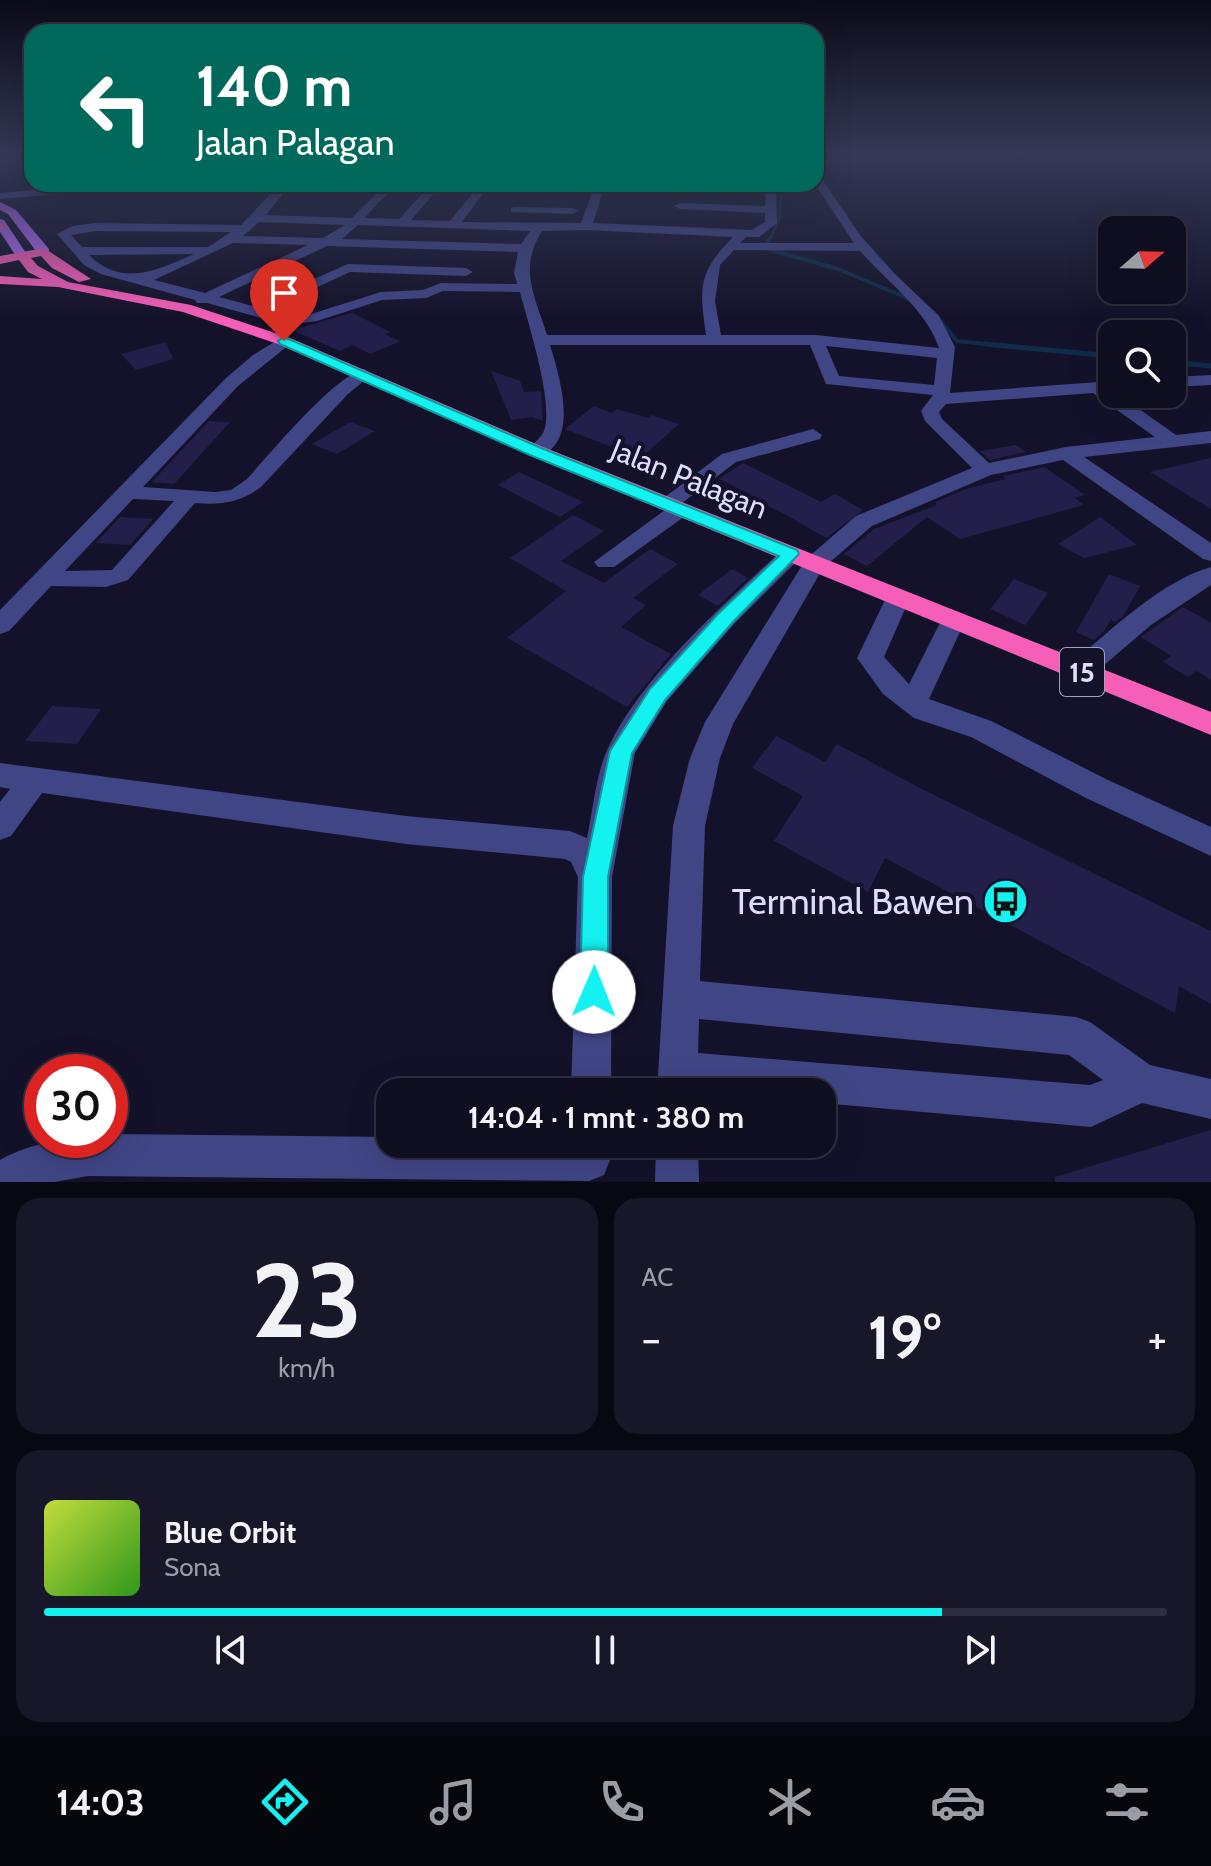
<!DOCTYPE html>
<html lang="id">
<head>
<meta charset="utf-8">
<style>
  :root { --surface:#0f0e20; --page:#181729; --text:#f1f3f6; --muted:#9b9ca5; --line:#2f2e3e; --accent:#13f2f0 }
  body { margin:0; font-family:Cabin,sans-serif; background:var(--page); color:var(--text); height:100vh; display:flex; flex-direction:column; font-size:30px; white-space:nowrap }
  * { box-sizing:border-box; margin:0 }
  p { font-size:26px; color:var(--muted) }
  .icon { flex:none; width:44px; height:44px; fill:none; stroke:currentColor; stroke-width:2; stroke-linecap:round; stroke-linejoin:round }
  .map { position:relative; height:1182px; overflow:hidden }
  .side { display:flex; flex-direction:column; gap:16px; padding:16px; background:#080812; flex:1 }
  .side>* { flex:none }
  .top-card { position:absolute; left:24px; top:24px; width:800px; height:168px; border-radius:24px; box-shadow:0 8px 32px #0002,0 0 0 2px var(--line); background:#00695c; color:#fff; overflow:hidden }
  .needle { width:52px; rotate:70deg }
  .fabs { position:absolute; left:1098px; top:216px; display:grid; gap:16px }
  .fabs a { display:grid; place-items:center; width:88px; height:88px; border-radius:16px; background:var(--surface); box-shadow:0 8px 32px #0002,0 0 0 2px var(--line); font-size:40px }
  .speed { position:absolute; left:24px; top:1054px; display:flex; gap:16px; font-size:40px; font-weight:700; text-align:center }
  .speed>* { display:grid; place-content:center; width:104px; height:104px; border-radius:50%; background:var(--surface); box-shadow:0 8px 32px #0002,0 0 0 2px var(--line); line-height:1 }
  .speed .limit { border:12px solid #d22; background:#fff; color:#111 }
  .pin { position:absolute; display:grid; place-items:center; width:68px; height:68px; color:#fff; margin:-82px -34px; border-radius:50% 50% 50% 0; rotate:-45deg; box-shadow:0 0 8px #0007 }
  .pin .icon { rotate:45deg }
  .me { position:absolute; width:88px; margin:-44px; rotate:1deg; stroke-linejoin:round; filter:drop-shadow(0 0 6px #0008) }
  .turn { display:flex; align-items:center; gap:28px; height:168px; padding:0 40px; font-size:36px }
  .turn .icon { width:104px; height:104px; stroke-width:2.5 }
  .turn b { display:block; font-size:56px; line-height:68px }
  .big { font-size:60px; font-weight:700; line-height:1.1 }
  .side .card { flex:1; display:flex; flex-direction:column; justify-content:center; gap:12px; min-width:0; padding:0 28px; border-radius:24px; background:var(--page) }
  .side .dial { align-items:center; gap:0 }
  .dial b { font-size:104px; line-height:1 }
  .song { display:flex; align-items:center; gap:24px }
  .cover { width:96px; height:96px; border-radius:12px; background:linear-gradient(135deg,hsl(70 70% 55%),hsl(110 70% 35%)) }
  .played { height:8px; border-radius:4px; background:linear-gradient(90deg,var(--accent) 80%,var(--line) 80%) }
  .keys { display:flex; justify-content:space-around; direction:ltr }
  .heat { display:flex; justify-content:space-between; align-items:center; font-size:44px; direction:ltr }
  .side .tiles { flex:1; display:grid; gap:16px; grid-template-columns:1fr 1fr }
  .card:last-child { grid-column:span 2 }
  .trip { position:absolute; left:376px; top:1078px; width:460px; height:80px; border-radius:24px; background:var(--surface); box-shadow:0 8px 32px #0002,0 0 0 2px var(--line); font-weight:700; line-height:80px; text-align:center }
  .tabs { display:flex; height:128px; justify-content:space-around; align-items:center; background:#06060d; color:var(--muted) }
  .tabs .icon { width:56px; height:56px }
  .tabs .on { color:var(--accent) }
  .tabs b { font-size:36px; color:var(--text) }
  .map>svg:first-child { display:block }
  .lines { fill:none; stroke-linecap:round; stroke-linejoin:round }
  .stream-far2 { stroke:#102c4b; stroke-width:3 }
  .stream-far1 { stroke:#102c4b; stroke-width:4 }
  .stream { stroke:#102c4b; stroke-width:5 }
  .building { fill:#231f4a }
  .minor { fill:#404586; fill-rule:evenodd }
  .major { fill:#b36af7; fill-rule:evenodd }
  .highway { fill:#f65eb8; fill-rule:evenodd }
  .route { fill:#13f2f0; stroke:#0c9d9c; stroke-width:2 }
  .labels { text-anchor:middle; stroke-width:8; stroke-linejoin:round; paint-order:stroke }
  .shield { fill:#14122a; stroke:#a1a0be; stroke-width:2 }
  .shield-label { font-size:28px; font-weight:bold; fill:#ddddfd }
  .street-label { font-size:30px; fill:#ddddfd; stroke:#14122a }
  .near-poi-label { font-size:36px; fill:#ddddfd; stroke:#14122a; text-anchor:end }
</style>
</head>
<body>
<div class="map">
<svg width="1211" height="1182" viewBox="0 0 1211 1182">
  <rect width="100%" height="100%" fill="#14122a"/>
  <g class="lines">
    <path class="stream-far2" d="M770 239 780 216 782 184"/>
    <g class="stream-far1">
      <path d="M771 237 765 245 771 250 838 269 912 300"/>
      <path d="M933 312 957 341 1006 346"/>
    </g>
    <g class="stream">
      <path d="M985 344 1112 356"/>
      <path d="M1172 362 1211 366"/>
    </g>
  </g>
  <g class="building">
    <path d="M352 313 390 332 384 334 401 341 370 354 353 345 340 351 292 330Z"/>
    <path d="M166 342 173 359 136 370 121 354Z"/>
    <path d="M491 371 520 381 524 392 541 391 543 421 532 417 511 420Z"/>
    <path d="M594 406 612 413 617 409 648 418 651 415 679 424 641 458 565 429Z"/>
    <path d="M209 421 230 422 174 484 152 482Z"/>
    <path d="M350 422 375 431 337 454 312 444Z"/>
    <path d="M1016 445 1026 452 990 460 980 451Z"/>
    <path d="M1211 458V509L1150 472Z"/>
    <path d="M743 463 821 502 835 494 863 510 826 538 781 512 761 503 764 501 719 479Z"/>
    <path d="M1044 467 1085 495 1075 498 1084 505 960 539 927 517 867 566 844 554 874 529 937 505 935 502 966 489 1006 479 1003 476Z"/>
    <path d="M519 472 583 502 560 517 498 485Z"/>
    <path d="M573 515 604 531 561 561 604 583 650 549 678 564 633 598 646 605 621 627 671 654 627 707 507 638 566 591 510 558Z"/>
    <path d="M120 517 153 519 130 545 96 543Z"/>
    <path d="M1100 517 1137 545 1084 558 1058 544Z"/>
    <path d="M732 569 748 578 718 606 698 595Z"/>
    <path d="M1109 574 1140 586 1123 616 1115 622 1111 619 1104 631 1094 640 1076 632Z"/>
    <path d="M1014 579 1048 593 1025 625 990 609Z"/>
    <path d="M1183 607 1211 623V680L1197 671 1188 677 1163 662 1171 656 1141 637Z"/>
    <path d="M52 706 101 709 77 744 25 741Z"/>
    <path d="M776 736 825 762 837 744 918 787 1211 931V1004L1179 986 1175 1013 885 858 868 892 774 841 803 796 752 768Z"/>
    <path d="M1211 1130V1182H1055V1177Z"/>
  </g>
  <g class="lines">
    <g class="minor">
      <path d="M816 175 820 176 860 235 894 273 939 316 955 347 950 393 1112 381V394H1118L1176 435 1211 431V443L1084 457 1211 543V561L1203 559 1063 460 991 475 872 526 823 568 733 724 720 758 705 826 700 981 1076 1017 1090 1022 1150 1065 1211 1079V1119L1142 1103 1091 1127 822 1103V1092H657L673 826 690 758 705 722 806 559 856 516 972 468 925 421 921 411 933 395 826 384 810 345H550C559 375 582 445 536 457L526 451C531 445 539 440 543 433 556 408 527 320 520 292L443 291 426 298 382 300 317 321 287 325 207 303H197L195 300 101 274 84 265 57 234 72 226 95 223 241 225 280 184 383 187 397 184 364 218 399 219 431 184H442L411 220 450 221 480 184H490L462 222 581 223 593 190 546 187 541 184H600L604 187 593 223 752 230 765 222V213L680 209 674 206 680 203 765 206 766 191 693 187 688 184H776L777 223 759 237H746L740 243H854L815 184ZM286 190 377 193 352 218 266 215ZM259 222 345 225 323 238 243 236ZM358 225 530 231 521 244 342 239ZM586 230 733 237C698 273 699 286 706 335H547C535 296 518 269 542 231ZM95 231 231 232 208 247H82L71 235ZM233 243 308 245 205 293 154 280ZM327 246 518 252 514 273 517 284 441 283 423 290 381 292 311 314 287 315 268 310 350 272 466 276 473 272 466 268 348 264 253 306 219 297ZM734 250 860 251C887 282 926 309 939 348L816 335H721L715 301 720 265ZM194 254C158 270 122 288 89 255ZM826 346 937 358 934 385 839 376ZM1093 393 1155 437 1066 447 989 463 942 419 939 412 946 404ZM699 1019 1069 1055 1103 1080 1090 1085 698 1053Z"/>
      <path d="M100 184H141L136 187 0 199V193Z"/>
      <path d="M515 207 572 208 578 211 572 214 511 212V208Z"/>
      <path d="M284 336 290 338V344L238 386 143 487 215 492 231 490 247 479C271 453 333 377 364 369L372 374 347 395 261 487C240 503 221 505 195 503L128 580 106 587 51 586 9 631 0 634V610L226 378 253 355ZM133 499 174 501 112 570 65 571Z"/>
      <path d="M1211 375V385L1172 387V377Z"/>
      <path d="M813 429 822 435 820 439 736 462 682 503 691 509 688 514 614 567H598L594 562 665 510 657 504 661 500 722 454Z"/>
      <path d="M791 547 799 549 802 554 799 559 734 624 667 701 635 753 612 877 611 1092H571L578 877 571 862 565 859 406 844 42 793 11 836 0 840V802L10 789 0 787V763L406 816 570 831 587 838C593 809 596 774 608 748 642 675 725 604 783 549Z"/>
      <path d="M1211 567V585L1151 625 1089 678 1080 681 1071 678 1067 671 1071 664C1108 632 1163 580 1211 567Z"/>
      <path d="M897 592 906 594 909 600 884 657 909 684 944 615 953 612 962 615 965 621 929 699 991 721 1108 780 1211 827V856L1086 798 971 737 914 718 883 694 857 658 885 600 888 594Z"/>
      <path d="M110 1134 390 1137V1144H602L610 1160 604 1175 589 1181 88 1176 55 1182H0V1160C38 1139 67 1140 110 1140Z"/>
      <path d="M656 1144H698L699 1182H655Z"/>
    </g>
    <g class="major">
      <path d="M0 202 16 210 49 249V255H39L8 214 0 210Z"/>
      <path d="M0 219 4 220 28 256 27 259 16 256 0 232Z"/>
    </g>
    <g class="highway">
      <path d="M0 222 7 225 0 230Z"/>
      <path d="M44 248 91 279 79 282 52 268 41 256 31 258 38 266 68 282 191 305 290 338 543 447 1211 712V735L529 455 278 344 183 312 58 287 0 284V276L42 279 28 272 19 260 0 264V256Z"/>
    </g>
  </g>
  <linearGradient id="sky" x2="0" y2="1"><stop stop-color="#0b0a17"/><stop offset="0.48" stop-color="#343955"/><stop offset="1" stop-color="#343955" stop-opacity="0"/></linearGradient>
  <rect width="1211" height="320" fill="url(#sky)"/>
  <path class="route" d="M284 337 541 448 797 550 799 554 732 623 665 700 632 753 608 877V992L604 1002 594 1006 584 1002 580 992 583 877 610 751 650 689 718 614 779 556 530 455 280 344 278 341Z"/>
  <defs>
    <symbol id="bus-disc" viewBox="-11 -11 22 22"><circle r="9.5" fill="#13f2f0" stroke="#14122a"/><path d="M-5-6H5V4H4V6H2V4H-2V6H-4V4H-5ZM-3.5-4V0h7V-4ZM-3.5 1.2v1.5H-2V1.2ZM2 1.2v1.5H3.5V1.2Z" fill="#111"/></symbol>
  </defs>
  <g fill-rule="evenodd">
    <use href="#bus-disc" x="980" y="876" width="51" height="51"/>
  </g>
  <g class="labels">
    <rect class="shield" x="1060" y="648" width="44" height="48" rx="6"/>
    <g class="shield-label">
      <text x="1082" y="682">15</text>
    </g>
    <g class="street-label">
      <text transform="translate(689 479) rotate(22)" y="10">Jalan Palagan</text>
    </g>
    <g class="near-poi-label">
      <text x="974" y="914">Terminal Bawen</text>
    </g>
  </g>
</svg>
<div class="fabs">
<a><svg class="needle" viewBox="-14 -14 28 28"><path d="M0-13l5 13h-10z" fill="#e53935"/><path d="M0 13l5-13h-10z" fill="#9b9ca5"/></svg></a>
<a><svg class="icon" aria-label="search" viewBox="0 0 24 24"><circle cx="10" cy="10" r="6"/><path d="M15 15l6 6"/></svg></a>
</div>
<div class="speed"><div class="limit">30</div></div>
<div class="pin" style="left:284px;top:341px;background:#d93025"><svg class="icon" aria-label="arrive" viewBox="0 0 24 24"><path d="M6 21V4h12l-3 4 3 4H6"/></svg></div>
<svg class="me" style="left:594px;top:992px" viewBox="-20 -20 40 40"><circle r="19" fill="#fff"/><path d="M0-13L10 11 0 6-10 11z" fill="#13f2f0"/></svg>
<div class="trip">14:04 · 1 mnt · 380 m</div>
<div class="top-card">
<div class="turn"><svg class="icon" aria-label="left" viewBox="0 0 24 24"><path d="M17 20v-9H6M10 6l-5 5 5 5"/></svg><div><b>140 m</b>Jalan Palagan</div></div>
</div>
</div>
<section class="side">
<div class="tiles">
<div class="card dial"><b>23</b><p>km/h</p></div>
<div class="card"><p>AC</p>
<div class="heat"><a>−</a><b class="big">19°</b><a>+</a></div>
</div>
<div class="card">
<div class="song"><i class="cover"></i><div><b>Blue Orbit</b><p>Sona</p></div></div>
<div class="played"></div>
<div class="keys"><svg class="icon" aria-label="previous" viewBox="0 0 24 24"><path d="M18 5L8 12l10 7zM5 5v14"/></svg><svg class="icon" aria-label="pause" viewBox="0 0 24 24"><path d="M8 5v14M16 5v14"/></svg><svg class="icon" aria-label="next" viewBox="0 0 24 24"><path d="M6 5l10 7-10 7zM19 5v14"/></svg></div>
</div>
</div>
</section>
<nav class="tabs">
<b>14:03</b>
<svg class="icon on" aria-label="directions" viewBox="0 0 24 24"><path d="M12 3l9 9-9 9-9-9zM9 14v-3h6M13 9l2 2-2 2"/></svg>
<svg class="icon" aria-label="music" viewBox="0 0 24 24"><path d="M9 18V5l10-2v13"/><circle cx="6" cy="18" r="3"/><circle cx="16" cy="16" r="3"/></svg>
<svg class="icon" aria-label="phone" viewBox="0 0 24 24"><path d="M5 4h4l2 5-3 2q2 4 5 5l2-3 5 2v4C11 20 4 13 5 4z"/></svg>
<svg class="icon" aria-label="climate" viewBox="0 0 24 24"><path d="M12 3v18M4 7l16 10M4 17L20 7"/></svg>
<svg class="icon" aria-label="car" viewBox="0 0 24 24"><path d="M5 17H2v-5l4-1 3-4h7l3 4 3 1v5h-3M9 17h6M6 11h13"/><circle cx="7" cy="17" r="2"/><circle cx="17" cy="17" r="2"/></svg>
<svg class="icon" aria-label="filters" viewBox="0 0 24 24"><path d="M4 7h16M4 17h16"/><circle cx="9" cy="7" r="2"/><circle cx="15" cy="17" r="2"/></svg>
</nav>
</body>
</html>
